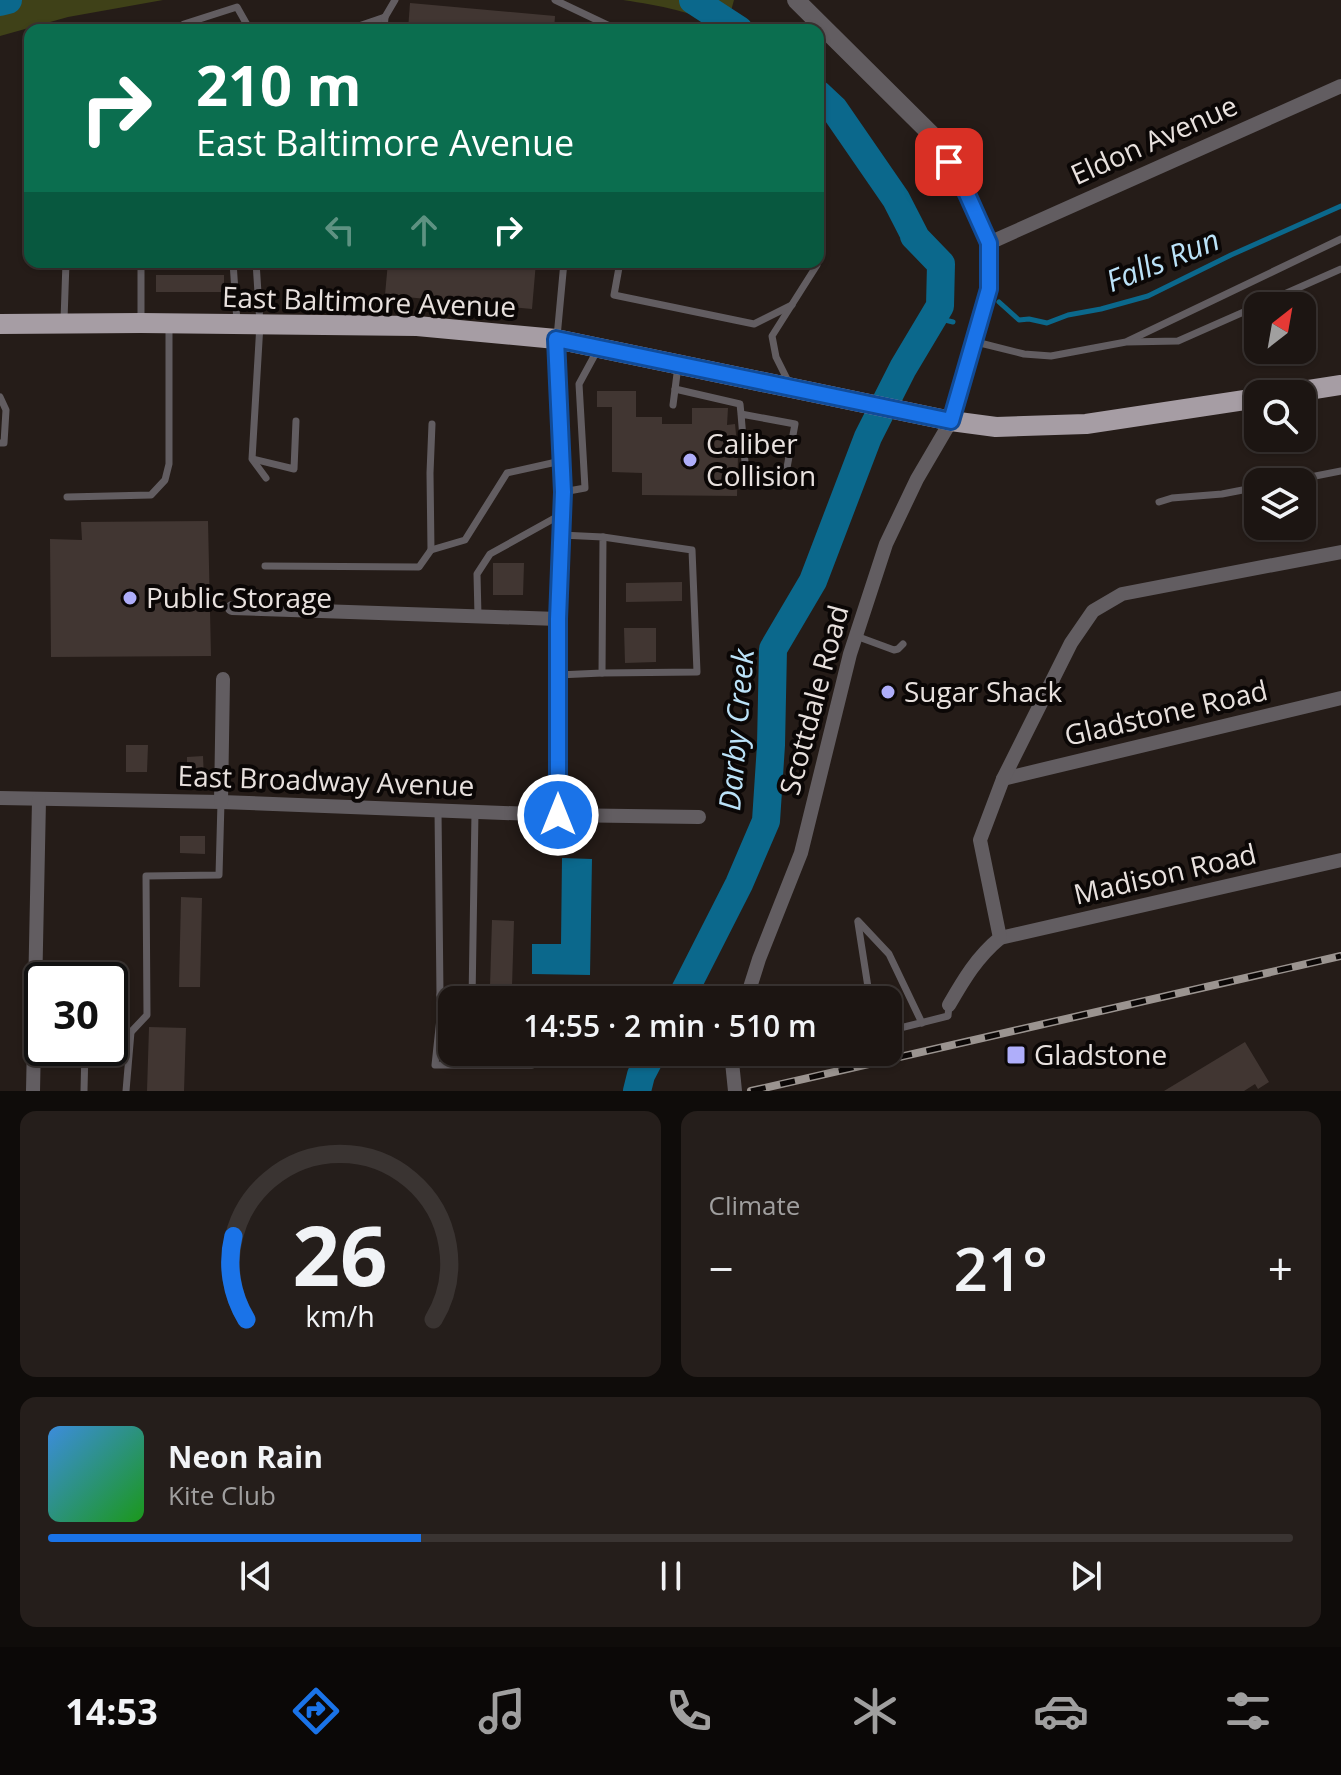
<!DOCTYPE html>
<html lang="en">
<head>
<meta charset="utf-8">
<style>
  :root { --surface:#1c1512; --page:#251e1b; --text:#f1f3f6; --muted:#a09f9f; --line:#3a3432; --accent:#1a73e8 }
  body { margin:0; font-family:"Open Sans",sans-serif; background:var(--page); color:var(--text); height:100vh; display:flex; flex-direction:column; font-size:30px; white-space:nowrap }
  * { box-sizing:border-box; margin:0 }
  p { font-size:26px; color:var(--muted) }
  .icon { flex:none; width:44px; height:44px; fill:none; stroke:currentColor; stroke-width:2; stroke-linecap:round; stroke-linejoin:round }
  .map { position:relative; height:1091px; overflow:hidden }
  .details { display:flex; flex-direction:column; gap:20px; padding:20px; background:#0f0c0a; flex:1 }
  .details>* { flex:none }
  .top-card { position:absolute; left:24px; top:24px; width:800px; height:244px; border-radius:16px; box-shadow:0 2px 6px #0004,0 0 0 2px var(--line); background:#0b6e4f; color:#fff; overflow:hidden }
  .needle { width:52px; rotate:31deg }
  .controls { position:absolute; left:1244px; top:292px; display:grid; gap:16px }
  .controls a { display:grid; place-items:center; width:72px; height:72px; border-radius:16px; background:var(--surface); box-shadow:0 2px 6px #0004,0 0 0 2px var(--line); font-size:40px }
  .speed { position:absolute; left:24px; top:962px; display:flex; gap:16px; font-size:40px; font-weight:700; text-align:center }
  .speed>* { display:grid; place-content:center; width:104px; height:104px; border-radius:50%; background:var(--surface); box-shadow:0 2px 6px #0004,0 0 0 2px var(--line); line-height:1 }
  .speed .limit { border:4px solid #111; border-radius:12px; background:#fff; color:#111 }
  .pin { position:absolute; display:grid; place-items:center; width:68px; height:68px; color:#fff; margin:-34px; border-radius:16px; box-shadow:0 4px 12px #0006 }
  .me { position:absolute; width:88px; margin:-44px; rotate:0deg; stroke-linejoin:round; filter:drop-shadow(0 0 6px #0008) }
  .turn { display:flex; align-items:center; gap:28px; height:168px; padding:0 40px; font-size:36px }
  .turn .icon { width:104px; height:104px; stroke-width:2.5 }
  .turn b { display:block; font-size:56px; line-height:68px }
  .lanes { display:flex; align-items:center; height:76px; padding:0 40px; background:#0003; justify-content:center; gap:40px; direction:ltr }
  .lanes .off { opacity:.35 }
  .big { font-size:60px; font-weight:600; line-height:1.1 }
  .details .card { flex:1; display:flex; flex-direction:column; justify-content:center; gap:12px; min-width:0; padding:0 28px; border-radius:16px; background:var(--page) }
  .details .dial { align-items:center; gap:0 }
  .dial svg { height:208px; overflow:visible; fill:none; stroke:var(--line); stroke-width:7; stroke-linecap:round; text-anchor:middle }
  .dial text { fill:var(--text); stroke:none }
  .song { display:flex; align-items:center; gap:24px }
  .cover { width:96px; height:96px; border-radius:12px; background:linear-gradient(135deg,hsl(210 70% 55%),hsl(120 70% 35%)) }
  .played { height:8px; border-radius:4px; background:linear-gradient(90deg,var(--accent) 30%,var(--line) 30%) }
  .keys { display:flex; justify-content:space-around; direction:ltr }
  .heat { display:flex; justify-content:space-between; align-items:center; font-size:44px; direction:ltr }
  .details .tiles { flex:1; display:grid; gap:20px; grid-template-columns:1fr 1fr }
  .card:last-child { grid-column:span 2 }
  .trip { position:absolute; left:438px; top:986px; width:464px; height:80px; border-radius:16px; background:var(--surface); box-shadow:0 2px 6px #0004,0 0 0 2px var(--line); font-weight:600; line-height:80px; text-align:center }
  .menu { display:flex; height:128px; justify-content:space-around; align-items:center; background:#0b0807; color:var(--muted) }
  .menu .icon { width:56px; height:56px }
  .menu .active { color:var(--accent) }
  .menu b { font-size:36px; color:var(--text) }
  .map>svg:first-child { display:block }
  .green { fill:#3f4118 }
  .water { fill:#0b688c }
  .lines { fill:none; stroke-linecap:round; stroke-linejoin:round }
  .stream { stroke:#0b688c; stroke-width:5 }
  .river { stroke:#0b688c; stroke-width:28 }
  .building { fill:#413632 }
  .service { stroke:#625d61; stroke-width:7 }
  .minor { stroke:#625d61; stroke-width:14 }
  .tertiary { stroke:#625d61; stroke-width:18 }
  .primary { stroke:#a69da4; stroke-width:20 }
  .rail-casing { stroke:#9b9490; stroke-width:8 }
  .rail { stroke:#0b0706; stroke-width:5; stroke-dasharray:15; stroke-linecap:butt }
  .route-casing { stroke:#114b97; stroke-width:20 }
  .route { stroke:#1a73e8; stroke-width:14 }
  .poi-dot { fill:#afaefa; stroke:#0b0706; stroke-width:3 }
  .labels { text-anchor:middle; stroke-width:8; stroke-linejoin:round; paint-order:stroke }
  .street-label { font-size:28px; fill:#e8e1de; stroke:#0b0706 }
  .poi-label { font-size:28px; fill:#e8e1de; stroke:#0b0706; text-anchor:start }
  .water-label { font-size:30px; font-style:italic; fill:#bbe2f8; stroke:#0b0706 }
</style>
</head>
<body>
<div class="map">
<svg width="1341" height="1091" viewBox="0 0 1341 1091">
  <rect width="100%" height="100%" fill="#251c18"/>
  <g class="green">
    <path d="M0 0H163L68 17 0 36Z"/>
    <path d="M623 0H734L726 29C692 11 661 6 623 0Z"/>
  </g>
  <path class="water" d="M562 858 592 859 590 975 532 974V944H561Z"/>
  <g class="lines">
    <g class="stream">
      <path d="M999 302 1019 320 1029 319 1047 323 1068 315 1101 309 1148 296 1231 255 1341 206"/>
      <path d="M933 317 953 322"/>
    </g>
    <g class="river">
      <path d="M693 0 739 30"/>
      <path d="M0 2 8 0"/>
      <path d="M680 1000 739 884 766 821 771 745 773 649 813 581 868 437 903 368 940 306 941 264 914 236 916 238 896 199 834 109 818 94"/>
      <path d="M637 1091 641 1075 653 1052"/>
    </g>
  </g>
  <g class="building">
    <path d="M410 3 555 16 554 30H408Z"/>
    <path d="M388 262H536L532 309 385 295Z"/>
    <rect x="156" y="275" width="68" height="17"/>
    <path d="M597 391H636V417H662V424H692V408H728L727 425 735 424 738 455 737 496 642 495V473L612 472V407H597Z"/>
    <path d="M208 521 211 656 51 657 50 539 82 540 81 522Z"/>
    <path d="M493 563H524L523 595H493Z"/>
    <path d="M682 582V601L626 602V583Z"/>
    <path d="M624 628H656V662L625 663Z"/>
    <path d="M126 745H148L147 772H126Z"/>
    <path d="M203 756 204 779 187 780V757Z"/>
    <path d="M180 836H205V854L180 853Z"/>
    <path d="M181 897 202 898 200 987H179Z"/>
    <path d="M492 920 514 921 512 987H490Z"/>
    <path d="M149 1027 186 1028 184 1091H147Z"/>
    <path d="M1245 1042 1269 1082 1258 1089 1255 1084 1244 1091H1164Z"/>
  </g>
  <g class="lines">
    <g class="service">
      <path d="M555 0 618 30"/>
      <path d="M188 30 184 24 237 7 250 30"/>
      <path d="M347 30 385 17 395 0"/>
      <path d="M384 30 385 17"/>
      <path d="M818 179 821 182 818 240"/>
      <path d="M141 262V320"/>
      <path d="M233 262 237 322"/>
      <path d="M256 262 260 324 252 459 266 478"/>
      <path d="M620 262 614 295 754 324 792 305"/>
      <path d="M64 320 66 262"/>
      <path d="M557 337 564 262"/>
      <path d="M1128 341 1341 239"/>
      <path d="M976 342 1024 354 1051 356 1126 342 1178 341 1341 269"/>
      <path d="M790 385 776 357 772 336 817 265V262"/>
      <path d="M675 389 740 404 741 414 747 486 774 484 786 473 795 424 741 414"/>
      <path d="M0 397 6 410 4 443H0"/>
      <path d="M673 405 678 366"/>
      <path d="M253 459 294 469 296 421"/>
      <path d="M1285 482 1341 471"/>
      <path d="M563 492 585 488 579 384 598 349"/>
      <path d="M67 497 151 495 165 480 169 464V325"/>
      <path d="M1159 502 1172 498 1222 494 1258 487"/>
      <path d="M431 550 430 473 432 424"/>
      <path d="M265 566 419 567 431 550 465 540 507 473 561 461"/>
      <path d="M478 616 477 574 490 554 562 514"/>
      <path d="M856 636 894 650 898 649 903 644"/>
      <path d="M602 673 697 672 692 550 603 537"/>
      <path d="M558 675 602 673 603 537 561 535"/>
      <path d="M438 810 440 995 472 1000 475 812"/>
      <path d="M858 921 889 954 922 1023"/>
      <path d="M858 923 870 1000"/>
      <path d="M440 995 441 1009 435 1065H532"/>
      <path d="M888 1031 948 1016 949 1005"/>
      <path d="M110 1032H131"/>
      <path d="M84 1091 85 1048"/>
      <path d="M126 1091 131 1032 147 1015 146 876 219 875 221 802"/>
    </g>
    <g class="minor">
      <path d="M989 243 1341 86"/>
      <path d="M556 339 563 492 558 619V815"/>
      <path d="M232 608 558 619"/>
      <path d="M1003 779 1341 698"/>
      <path d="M0 798 221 802 558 815 699 817"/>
      <path d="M221 802 223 679"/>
      <path d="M1000 938 1341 860"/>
      <path d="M746 1000 759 959 801 853 850 654 886 544 917 479 951 421"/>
      <path d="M949 1005C964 979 977 957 1000 938L980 840 1003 779 1071 643 1093 611 1122 594 1341 552"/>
      <path d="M731 1052 735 1091"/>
      <path d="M33 1091 39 800"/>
    </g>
    <path class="tertiary" d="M796 0 936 139 963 185 989 243V289L951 421"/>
    <g class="primary">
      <path d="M0 324 141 323 417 326 556 339 951 421 996 427 1086 424 1258 398"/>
      <path d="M1283 394 1341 385"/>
    </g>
    <defs>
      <path id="rail" d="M751 1091 1341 956"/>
    </defs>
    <use href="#rail" class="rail-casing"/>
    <use href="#rail" class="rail"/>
  </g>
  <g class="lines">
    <defs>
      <path id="route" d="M558 815V619L563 492 556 339 951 421 989 289V243L963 185 949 162"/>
    </defs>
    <use href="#route" class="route-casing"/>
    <use href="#route" class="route"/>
  </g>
  <g class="poi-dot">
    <circle cx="690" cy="460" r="8"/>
    <circle cx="130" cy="598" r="8"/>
    <circle cx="888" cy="692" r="8"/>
    <rect x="1006" y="1045" width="20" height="20" rx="4"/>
  </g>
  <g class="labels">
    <g class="street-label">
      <text transform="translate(1154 140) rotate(-24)" y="10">Eldon Avenue</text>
      <text transform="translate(369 302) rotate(2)" y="10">East Baltimore Avenue</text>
      <text transform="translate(814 700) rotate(-75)" y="10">Scottdale Road</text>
      <text transform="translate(1166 713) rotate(-13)" y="10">Gladstone Road</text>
      <text transform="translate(326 781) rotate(2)" y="10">East Broadway Avenue</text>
      <text transform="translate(1165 874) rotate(-13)" y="10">Madison Road</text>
    </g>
    <g class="poi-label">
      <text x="706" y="454">Caliber<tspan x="706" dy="32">Collision</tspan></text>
      <text x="146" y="608">Public Storage</text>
      <text x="904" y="702">Sugar Shack</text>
      <text x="1034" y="1065">Gladstone</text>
    </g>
    <g class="water-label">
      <text transform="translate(1163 261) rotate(-22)" y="10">Falls Run</text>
      <text transform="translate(737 730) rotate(-85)" y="10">Darby Creek</text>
    </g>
  </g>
</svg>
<div class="controls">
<a><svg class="needle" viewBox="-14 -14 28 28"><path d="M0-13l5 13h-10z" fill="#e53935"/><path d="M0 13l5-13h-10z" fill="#a09f9f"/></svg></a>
<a><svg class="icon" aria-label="search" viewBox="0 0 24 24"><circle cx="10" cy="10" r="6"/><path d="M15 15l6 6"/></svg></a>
<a><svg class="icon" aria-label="layers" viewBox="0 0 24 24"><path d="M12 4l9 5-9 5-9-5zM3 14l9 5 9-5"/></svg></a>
</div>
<div class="speed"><div class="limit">30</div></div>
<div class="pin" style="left:949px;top:162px;background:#d93025"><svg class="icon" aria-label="arrive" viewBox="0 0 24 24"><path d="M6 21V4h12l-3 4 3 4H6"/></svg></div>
<svg class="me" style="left:558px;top:815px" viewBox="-20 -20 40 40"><circle r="17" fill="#1a73e8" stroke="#fff" stroke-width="3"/><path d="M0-11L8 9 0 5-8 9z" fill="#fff"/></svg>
<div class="trip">14:55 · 2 min · 510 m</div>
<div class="top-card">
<div class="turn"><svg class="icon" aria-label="right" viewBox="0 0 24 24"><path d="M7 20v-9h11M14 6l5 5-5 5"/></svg><div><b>210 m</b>East Baltimore Avenue</div></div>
<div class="lanes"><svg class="icon off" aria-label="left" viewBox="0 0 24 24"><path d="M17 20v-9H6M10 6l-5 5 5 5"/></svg><svg class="icon off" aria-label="ahead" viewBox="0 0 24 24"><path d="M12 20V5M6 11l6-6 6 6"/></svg><svg class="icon" aria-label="right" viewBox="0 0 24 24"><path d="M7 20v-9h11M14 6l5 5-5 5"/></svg></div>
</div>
</div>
<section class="details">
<div class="tiles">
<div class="card dial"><svg viewBox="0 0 100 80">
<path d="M14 69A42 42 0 1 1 86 69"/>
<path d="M14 69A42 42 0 0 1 9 37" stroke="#1a73e8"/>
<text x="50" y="56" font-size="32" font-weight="700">26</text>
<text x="50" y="72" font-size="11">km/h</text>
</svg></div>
<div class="card"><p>Climate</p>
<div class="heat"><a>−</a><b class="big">21°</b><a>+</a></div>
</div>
<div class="card">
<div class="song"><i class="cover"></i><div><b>Neon Rain</b><p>Kite Club</p></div></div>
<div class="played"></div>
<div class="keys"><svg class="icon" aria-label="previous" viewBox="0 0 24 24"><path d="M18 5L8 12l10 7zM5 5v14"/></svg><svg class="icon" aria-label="pause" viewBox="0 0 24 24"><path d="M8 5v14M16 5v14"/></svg><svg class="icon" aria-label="next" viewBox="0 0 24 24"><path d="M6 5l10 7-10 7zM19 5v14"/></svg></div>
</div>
</div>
</section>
<nav class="menu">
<b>14:53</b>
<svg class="icon active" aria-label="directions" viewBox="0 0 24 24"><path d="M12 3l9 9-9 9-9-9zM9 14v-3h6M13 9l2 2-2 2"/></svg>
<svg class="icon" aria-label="music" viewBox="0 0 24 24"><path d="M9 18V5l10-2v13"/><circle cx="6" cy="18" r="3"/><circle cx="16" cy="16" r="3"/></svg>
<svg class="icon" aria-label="phone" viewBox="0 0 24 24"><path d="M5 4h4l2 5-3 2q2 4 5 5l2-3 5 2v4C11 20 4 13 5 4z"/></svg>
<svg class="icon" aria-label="climate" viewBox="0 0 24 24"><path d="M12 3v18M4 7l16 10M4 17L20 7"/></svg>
<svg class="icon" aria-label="car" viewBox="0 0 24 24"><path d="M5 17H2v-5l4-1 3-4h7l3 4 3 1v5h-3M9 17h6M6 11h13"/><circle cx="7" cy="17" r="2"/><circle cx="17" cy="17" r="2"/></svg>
<svg class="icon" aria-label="filters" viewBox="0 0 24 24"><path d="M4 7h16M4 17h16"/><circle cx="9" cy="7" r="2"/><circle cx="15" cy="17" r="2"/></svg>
</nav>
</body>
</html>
